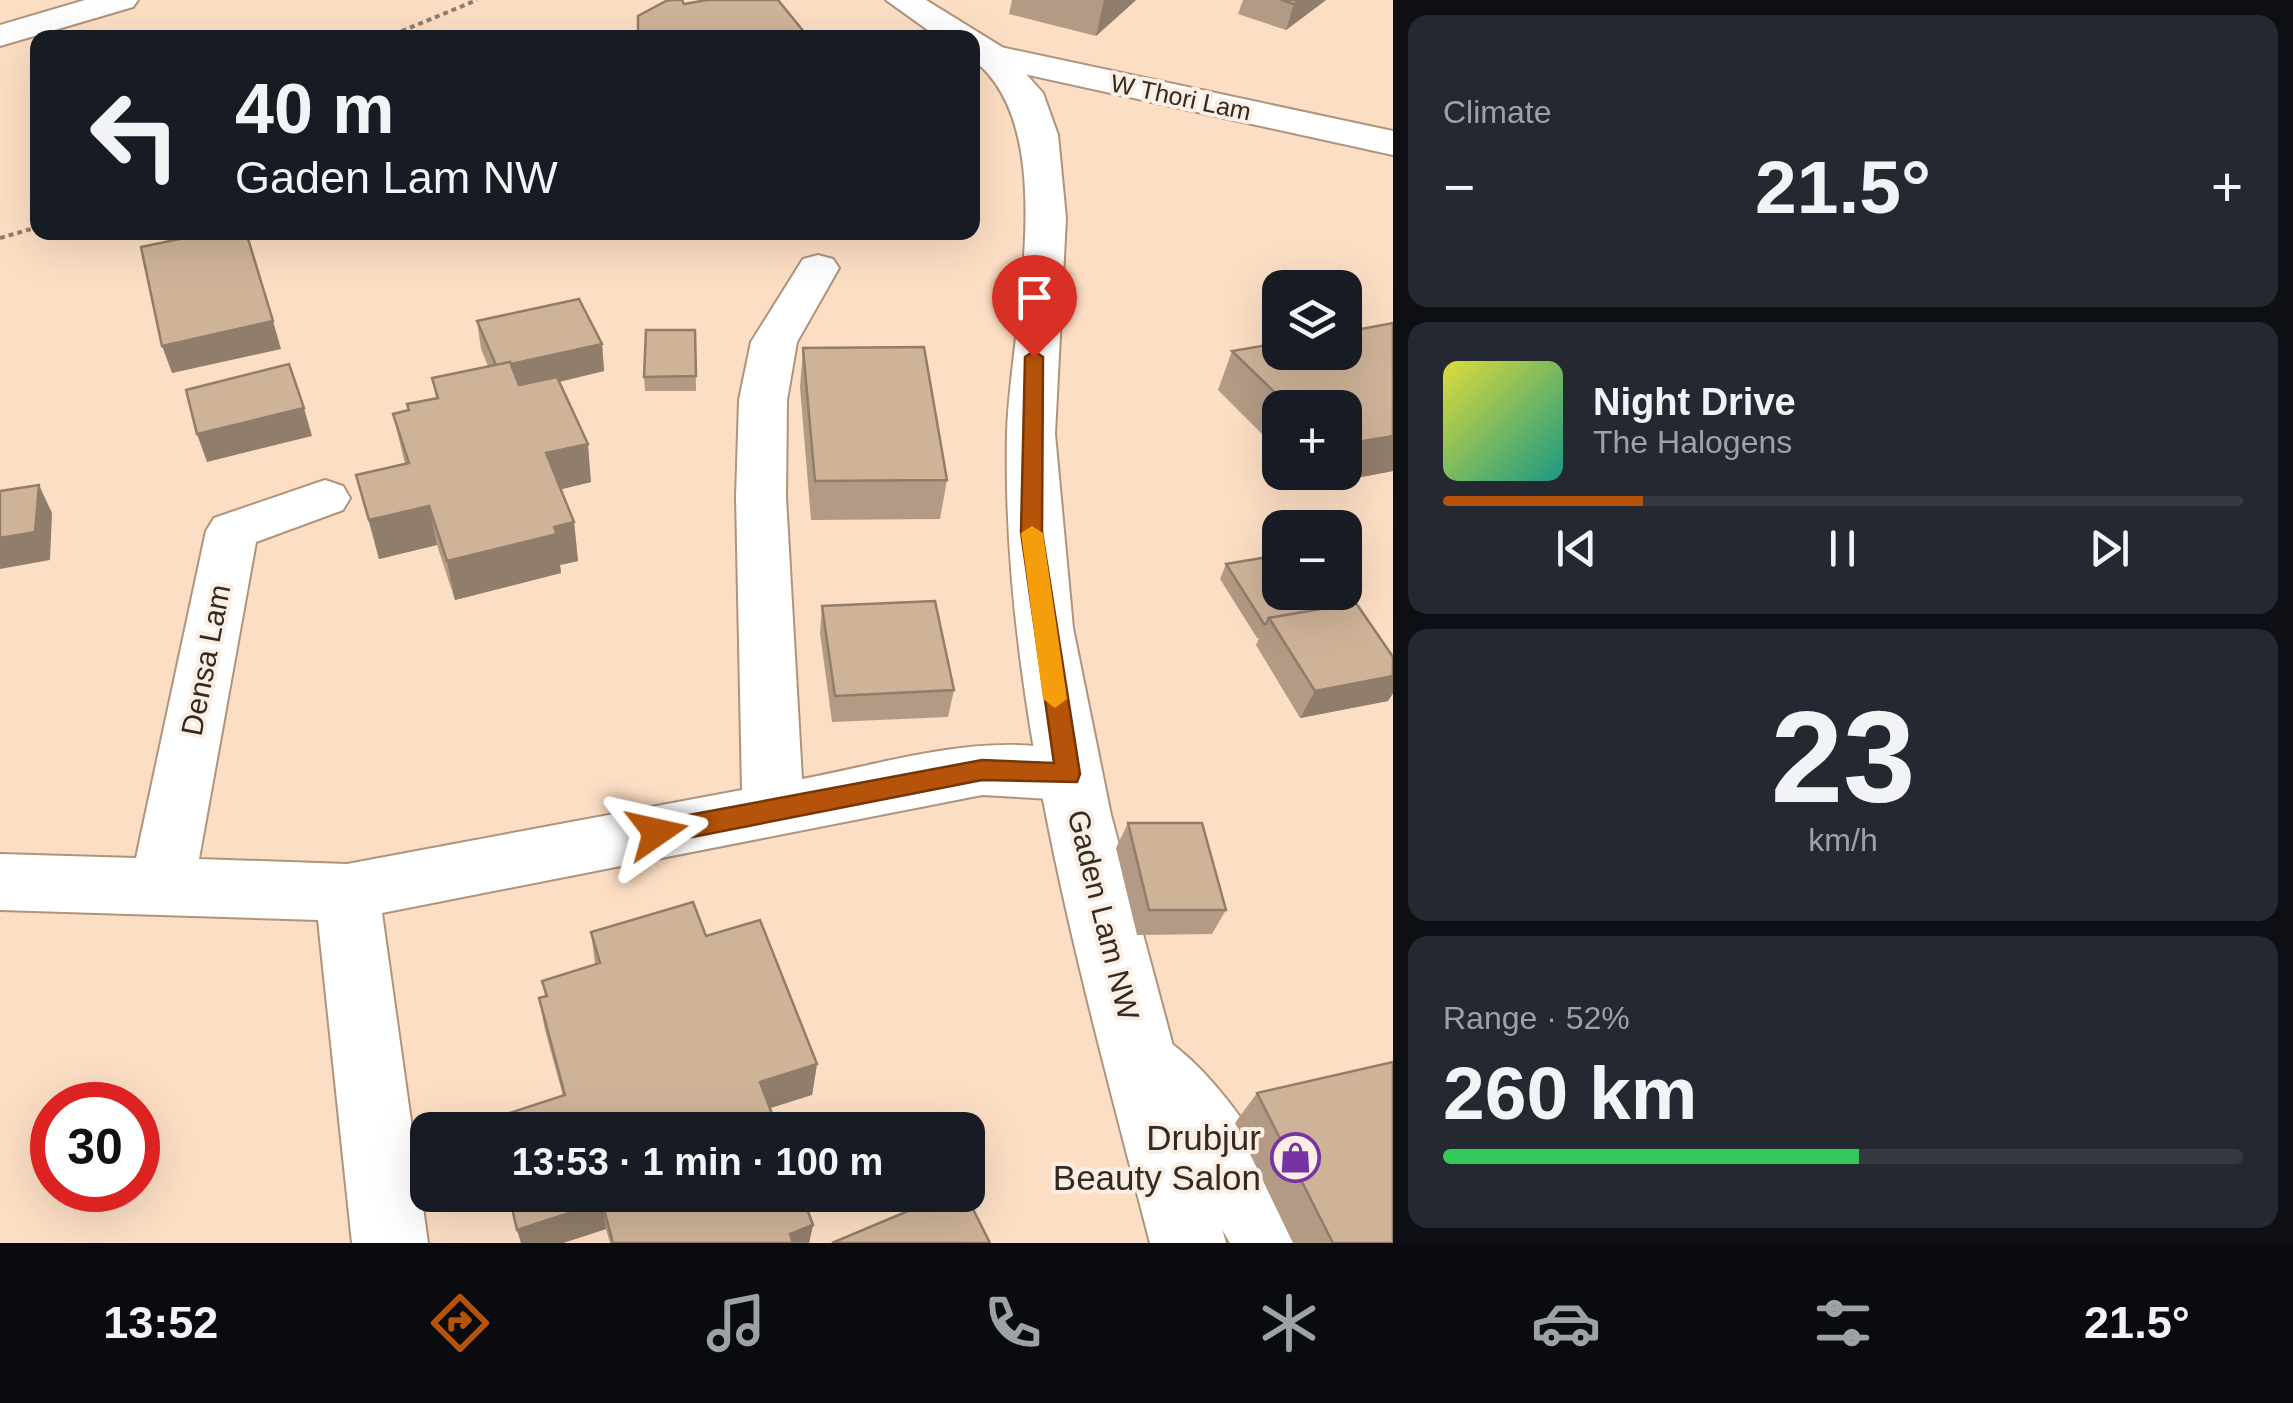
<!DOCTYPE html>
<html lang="en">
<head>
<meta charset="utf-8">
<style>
  :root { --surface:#171b24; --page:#242831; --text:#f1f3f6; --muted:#9ea1a6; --line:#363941; --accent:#b45309 }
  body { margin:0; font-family:Arial,sans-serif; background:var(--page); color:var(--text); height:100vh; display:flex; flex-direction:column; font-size:38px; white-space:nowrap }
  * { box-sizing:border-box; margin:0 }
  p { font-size:32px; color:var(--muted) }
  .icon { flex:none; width:55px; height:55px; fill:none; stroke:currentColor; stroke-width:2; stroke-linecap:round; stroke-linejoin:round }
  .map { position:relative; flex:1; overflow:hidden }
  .side { display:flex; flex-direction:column; gap:15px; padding:15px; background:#0d0f14; width:900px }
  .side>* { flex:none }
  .hud { position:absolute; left:30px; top:30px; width:950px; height:210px; border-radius:20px; box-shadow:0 10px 40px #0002; background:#171b24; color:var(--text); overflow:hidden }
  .tools { position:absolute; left:1262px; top:270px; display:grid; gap:20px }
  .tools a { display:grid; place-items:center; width:100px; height:100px; border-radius:20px; background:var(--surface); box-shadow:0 10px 40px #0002; font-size:50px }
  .speed { position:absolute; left:30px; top:1082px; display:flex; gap:20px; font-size:50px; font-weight:700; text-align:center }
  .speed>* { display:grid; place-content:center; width:130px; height:130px; border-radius:50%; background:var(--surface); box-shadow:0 10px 40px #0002; line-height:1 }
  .speed .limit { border:15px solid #d22; background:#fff; color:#111 }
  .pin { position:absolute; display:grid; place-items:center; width:85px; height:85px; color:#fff; margin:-102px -42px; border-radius:50% 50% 50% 0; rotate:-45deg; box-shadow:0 0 10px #0007 }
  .pin .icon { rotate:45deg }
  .me { position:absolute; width:110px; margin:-55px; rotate:79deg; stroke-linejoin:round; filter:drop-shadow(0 0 8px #0008) }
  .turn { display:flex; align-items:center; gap:35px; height:210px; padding:0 40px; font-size:45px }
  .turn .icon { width:130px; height:130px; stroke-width:2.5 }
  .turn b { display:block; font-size:70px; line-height:85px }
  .big { font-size:75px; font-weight:600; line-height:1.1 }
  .side .widget { flex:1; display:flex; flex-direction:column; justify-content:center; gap:15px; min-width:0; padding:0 35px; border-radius:20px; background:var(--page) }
  .side .dial { align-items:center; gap:0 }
  .dial b { font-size:130px; line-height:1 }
  .song { display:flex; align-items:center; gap:30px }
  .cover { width:120px; height:120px; border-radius:15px; background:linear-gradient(135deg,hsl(60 70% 55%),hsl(170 70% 35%)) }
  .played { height:10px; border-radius:5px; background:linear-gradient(90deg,var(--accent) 25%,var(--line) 25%) }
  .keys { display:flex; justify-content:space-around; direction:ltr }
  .heat { display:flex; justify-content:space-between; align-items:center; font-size:55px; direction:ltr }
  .charge { height:15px; border-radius:8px; background:linear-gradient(90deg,#34c759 52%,var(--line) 0) }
  .trip { position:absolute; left:410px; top:1112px; width:575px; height:100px; border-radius:20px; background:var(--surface); box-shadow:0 10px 40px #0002; font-weight:600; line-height:100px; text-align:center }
  .menu { display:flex; height:160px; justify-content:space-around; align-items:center; background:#090b0e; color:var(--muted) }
  .menu .icon { width:70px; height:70px }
  .menu .active { color:var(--accent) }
  .menu b { font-size:45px; color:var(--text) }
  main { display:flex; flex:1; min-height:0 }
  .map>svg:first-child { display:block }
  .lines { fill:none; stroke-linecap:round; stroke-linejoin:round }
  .street-casing { stroke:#af937b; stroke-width:4 }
  .secondary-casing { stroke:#af937b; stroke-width:4 }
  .path { stroke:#907c6b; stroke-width:4; stroke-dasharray:5 4; stroke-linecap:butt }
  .street { fill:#fff; fill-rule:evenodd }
  .secondary { fill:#fff; fill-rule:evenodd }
  .wall { fill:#b29a84 }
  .shaded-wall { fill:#917d6b }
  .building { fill:#cfb399; stroke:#917d6b; stroke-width:2.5 }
  .route { fill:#b45309; stroke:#753606; stroke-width:2.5 }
  .slow { fill:#f59e0b }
  .labels { text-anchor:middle; stroke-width:8; stroke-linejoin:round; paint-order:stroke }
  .far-street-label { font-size:25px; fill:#352a20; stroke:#fbefe5 }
  .street-label { font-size:30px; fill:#352a20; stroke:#fbefe5 }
  .near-poi-label { font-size:35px; fill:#352a20; stroke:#fbefe5; text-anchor:end }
</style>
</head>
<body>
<main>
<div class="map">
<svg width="1393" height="1243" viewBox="0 0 1393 1243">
  <rect width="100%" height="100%" fill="#fcdec4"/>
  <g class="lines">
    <defs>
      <g id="street">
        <path d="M85 0H138L133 7 0 46V25Z"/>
        <path d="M996 46 1393 131V155L983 65 978 57 983 49Z"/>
        <path d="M818 255 833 259 839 268 797 342 787 400 786 497 802 779C893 762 999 726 1089 757L1098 775 1089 793 1068 800 982 795 382 913 428 1243H352L318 920 0 910V854L136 858 206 531 214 518 325 480 343 486 350 498 343 510 256 542 199 859 347 864 742 790 736 497 739 400 751 342 803 259Z"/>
        <path d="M1141 1026C1211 1054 1283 1174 1311 1243H1230L1176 1151 1116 1084 1106 1060 1116 1036Z"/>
      </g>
      <path id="secondary" d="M886 0H926L1002 47 1043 93 1058 135 1066 218 1055 434 1073 628 1111 815 1226 1243H1150C1084 987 1001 700 1007 434 1009 332 1065 128 972 59V38H939Z"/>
    </defs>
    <use href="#street" class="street-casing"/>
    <use href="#secondary" class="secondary-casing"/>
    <g class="path">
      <path d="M385 38 477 0"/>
      <path d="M0 238 38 227"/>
    </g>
    <use href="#street" class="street"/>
    <use href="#secondary" class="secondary"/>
  </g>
  <g class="wall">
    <path d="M1012 0H1136L1096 36 1009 14Z"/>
    <path d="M1243 0H1326L1286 30 1238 14Z"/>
    <path d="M477 321 602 344 604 371 560 382 591 482 561 489 574 522 578 561 560 565 561 573 455 600 437 545 379 559 356 475 405 464 393 414 408 410 436 398 432 378 488 366 481 349Z"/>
    <path d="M1393 323V471L1314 486 1300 472H1345V408H1280V452L1218 390 1232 351Z"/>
    <path d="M695 330 696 391H645L644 377Z"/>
    <path d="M803 348 947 480 940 519 811 520 800 387Z"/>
    <path d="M1226 564 1322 609 1393 657V693L1388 701 1300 718 1256 645 1259 638H1257L1220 579Z"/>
    <path d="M822 606 954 690 948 717 832 722 820 633Z"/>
    <path d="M1128 823 1226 910 1212 934 1137 935 1116 848Z"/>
    <path d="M591 932 706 936 817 1064 812 1095 563 1096 545 1030 539 998 545 997 542 981 595 964Z"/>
    <path d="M1257 1093 1393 1243H1293L1235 1123Z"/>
    <path d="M509 1195 813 1225 809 1243H610L606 1229 563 1243H521Z"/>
  </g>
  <g class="shaded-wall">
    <path d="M1104 0H1136L1096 36Z"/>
    <path d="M1300 0H1326L1286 30 1294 4Z"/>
    <path d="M273 321 281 349 172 373 162 346Z"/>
    <path d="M602 344 604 371 501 395 497 367Z"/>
    <path d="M304 408 312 436 207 462 197 434Z"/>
    <path d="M1393 436V471L1314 486 1320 472H1345V444Z"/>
    <path d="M588 444 591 482 550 492 546 453Z"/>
    <path d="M39 485 52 513 50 560 0 569V538Z"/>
    <path d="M429 506 437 545 379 559 369 520Z"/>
    <path d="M574 522 578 561 560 565 561 573 455 600 447 561Z"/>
    <path d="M1393 676V693L1388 701 1300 718 1315 691Z"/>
    <path d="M817 1064 812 1095 758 1112 760 1082Z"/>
    <path d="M602 1202 606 1229 563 1243H521L517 1230Z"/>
    <path d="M813 1225 809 1243H788L790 1234Z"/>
  </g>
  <g class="building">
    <path d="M672 0H682L684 4 707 0H778L809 38H643L638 30V16L666 1Z"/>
    <path d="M1281 0H1300L1294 4Z"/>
    <path d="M213 232H246L273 321 162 346 141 247Z"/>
    <path d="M579 299 602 344 511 364 510 362 496 365 477 321Z"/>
    <path d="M1393 323V436L1345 444V408H1291L1232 351 1280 343V352H1345V332Z"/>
    <path d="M646 330H695L696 376 644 377Z"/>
    <path d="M924 347 947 480 815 481 803 348Z"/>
    <path d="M510 362 519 385 557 377 588 444 546 453 574 522 554 527 557 534 447 561 429 506 369 520 356 475 409 463 393 414 409 410 407 404 438 398 432 378Z"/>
    <path d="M289 364 304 408 197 434 186 390Z"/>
    <path d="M39 485 35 532 0 538V491Z"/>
    <path d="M1280 555V592H1311L1322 609 1269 618 1266 624H1264L1226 564Z"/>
    <path d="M935 601 954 690 835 696 822 606Z"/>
    <path d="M1356 603 1393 657V676L1315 691 1269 618Z"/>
    <path d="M1128 823H1202L1226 910H1149Z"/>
    <path d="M693 902 706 936 760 920 817 1064 760 1082 778 1130H494L491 1119 565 1095 539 998 547 996 542 981 600 963 591 932Z"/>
    <path d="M1393 1062V1243H1333L1257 1093Z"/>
    <path d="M509 1195H802L813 1225 790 1234 793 1243H613L602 1202 517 1230Z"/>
    <path d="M946 1195H966L990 1243H832Z"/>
  </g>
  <path class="route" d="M1034 351 1043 357 1042 532 1080 774 1077 782 982 780 657 844 648 840 644 832 657 821 982 760 1054 763 1021 532 1025 357Z"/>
  <path class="slow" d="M1032 526 1043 533 1067 699 1055 708 1043 699 1021 533Z"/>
  <defs>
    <symbol id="shop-ring" viewBox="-11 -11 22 22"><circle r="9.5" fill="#fbefe5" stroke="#7932a5" stroke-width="1.5"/><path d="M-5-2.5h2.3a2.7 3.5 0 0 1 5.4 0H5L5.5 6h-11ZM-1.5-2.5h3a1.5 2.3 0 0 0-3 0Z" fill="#7932a5"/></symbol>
  </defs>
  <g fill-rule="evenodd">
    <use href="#shop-ring" x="1268" y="1130" width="55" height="55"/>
  </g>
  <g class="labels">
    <g class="far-street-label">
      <text transform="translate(1181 97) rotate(12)" y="9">W Thori Lam</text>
    </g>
    <g class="street-label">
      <text transform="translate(206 660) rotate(-79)" y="10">Densa Lam</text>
      <text transform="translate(1103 915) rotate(76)" y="10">Gaden Lam NW</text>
    </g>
    <g class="near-poi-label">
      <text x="1261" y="1150">Drubjur<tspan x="1261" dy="40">Beauty Salon</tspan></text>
    </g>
  </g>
</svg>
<div class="tools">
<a><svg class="icon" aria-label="layers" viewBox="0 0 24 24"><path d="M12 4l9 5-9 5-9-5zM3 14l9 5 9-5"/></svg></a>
<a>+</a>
<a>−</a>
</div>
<div class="speed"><div class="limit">30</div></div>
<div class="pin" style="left:1034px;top:357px;background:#d93025"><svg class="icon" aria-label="arrive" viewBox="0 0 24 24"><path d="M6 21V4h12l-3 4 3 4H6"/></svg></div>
<svg class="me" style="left:657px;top:832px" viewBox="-20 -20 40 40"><path d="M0-17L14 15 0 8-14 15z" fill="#b45309" stroke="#fff" stroke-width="4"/></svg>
<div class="trip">13:53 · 1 min · 100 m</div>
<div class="hud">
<div class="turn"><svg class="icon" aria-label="left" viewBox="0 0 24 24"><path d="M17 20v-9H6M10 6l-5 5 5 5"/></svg><div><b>40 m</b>Gaden Lam NW</div></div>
</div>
</div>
<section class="side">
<div class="widget"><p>Climate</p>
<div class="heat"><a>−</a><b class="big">21.5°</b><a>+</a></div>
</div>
<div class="widget">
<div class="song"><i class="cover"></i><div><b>Night Drive</b><p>The Halogens</p></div></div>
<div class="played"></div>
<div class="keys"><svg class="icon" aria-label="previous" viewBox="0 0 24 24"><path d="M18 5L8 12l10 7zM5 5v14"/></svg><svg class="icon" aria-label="pause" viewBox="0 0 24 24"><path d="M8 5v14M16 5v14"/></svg><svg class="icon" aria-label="next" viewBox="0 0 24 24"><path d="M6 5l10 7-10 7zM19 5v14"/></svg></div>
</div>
<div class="widget dial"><b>23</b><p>km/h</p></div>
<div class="widget"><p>Range · 52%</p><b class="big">260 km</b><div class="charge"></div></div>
</section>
</main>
<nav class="menu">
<b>13:52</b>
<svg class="icon active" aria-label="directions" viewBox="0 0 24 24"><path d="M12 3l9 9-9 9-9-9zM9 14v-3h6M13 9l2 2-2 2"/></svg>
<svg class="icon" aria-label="music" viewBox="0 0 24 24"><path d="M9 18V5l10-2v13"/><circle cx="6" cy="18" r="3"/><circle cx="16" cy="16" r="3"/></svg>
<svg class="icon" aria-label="phone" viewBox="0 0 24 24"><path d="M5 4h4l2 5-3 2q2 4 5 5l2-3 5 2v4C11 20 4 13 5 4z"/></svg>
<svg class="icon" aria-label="climate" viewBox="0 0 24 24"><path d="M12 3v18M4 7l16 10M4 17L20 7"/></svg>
<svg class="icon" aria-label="car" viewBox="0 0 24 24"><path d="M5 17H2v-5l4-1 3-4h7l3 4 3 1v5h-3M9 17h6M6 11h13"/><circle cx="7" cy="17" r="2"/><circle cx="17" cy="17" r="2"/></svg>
<svg class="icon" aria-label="filters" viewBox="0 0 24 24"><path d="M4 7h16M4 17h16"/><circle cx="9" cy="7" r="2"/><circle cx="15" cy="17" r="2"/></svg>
<b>21.5°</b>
</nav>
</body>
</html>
